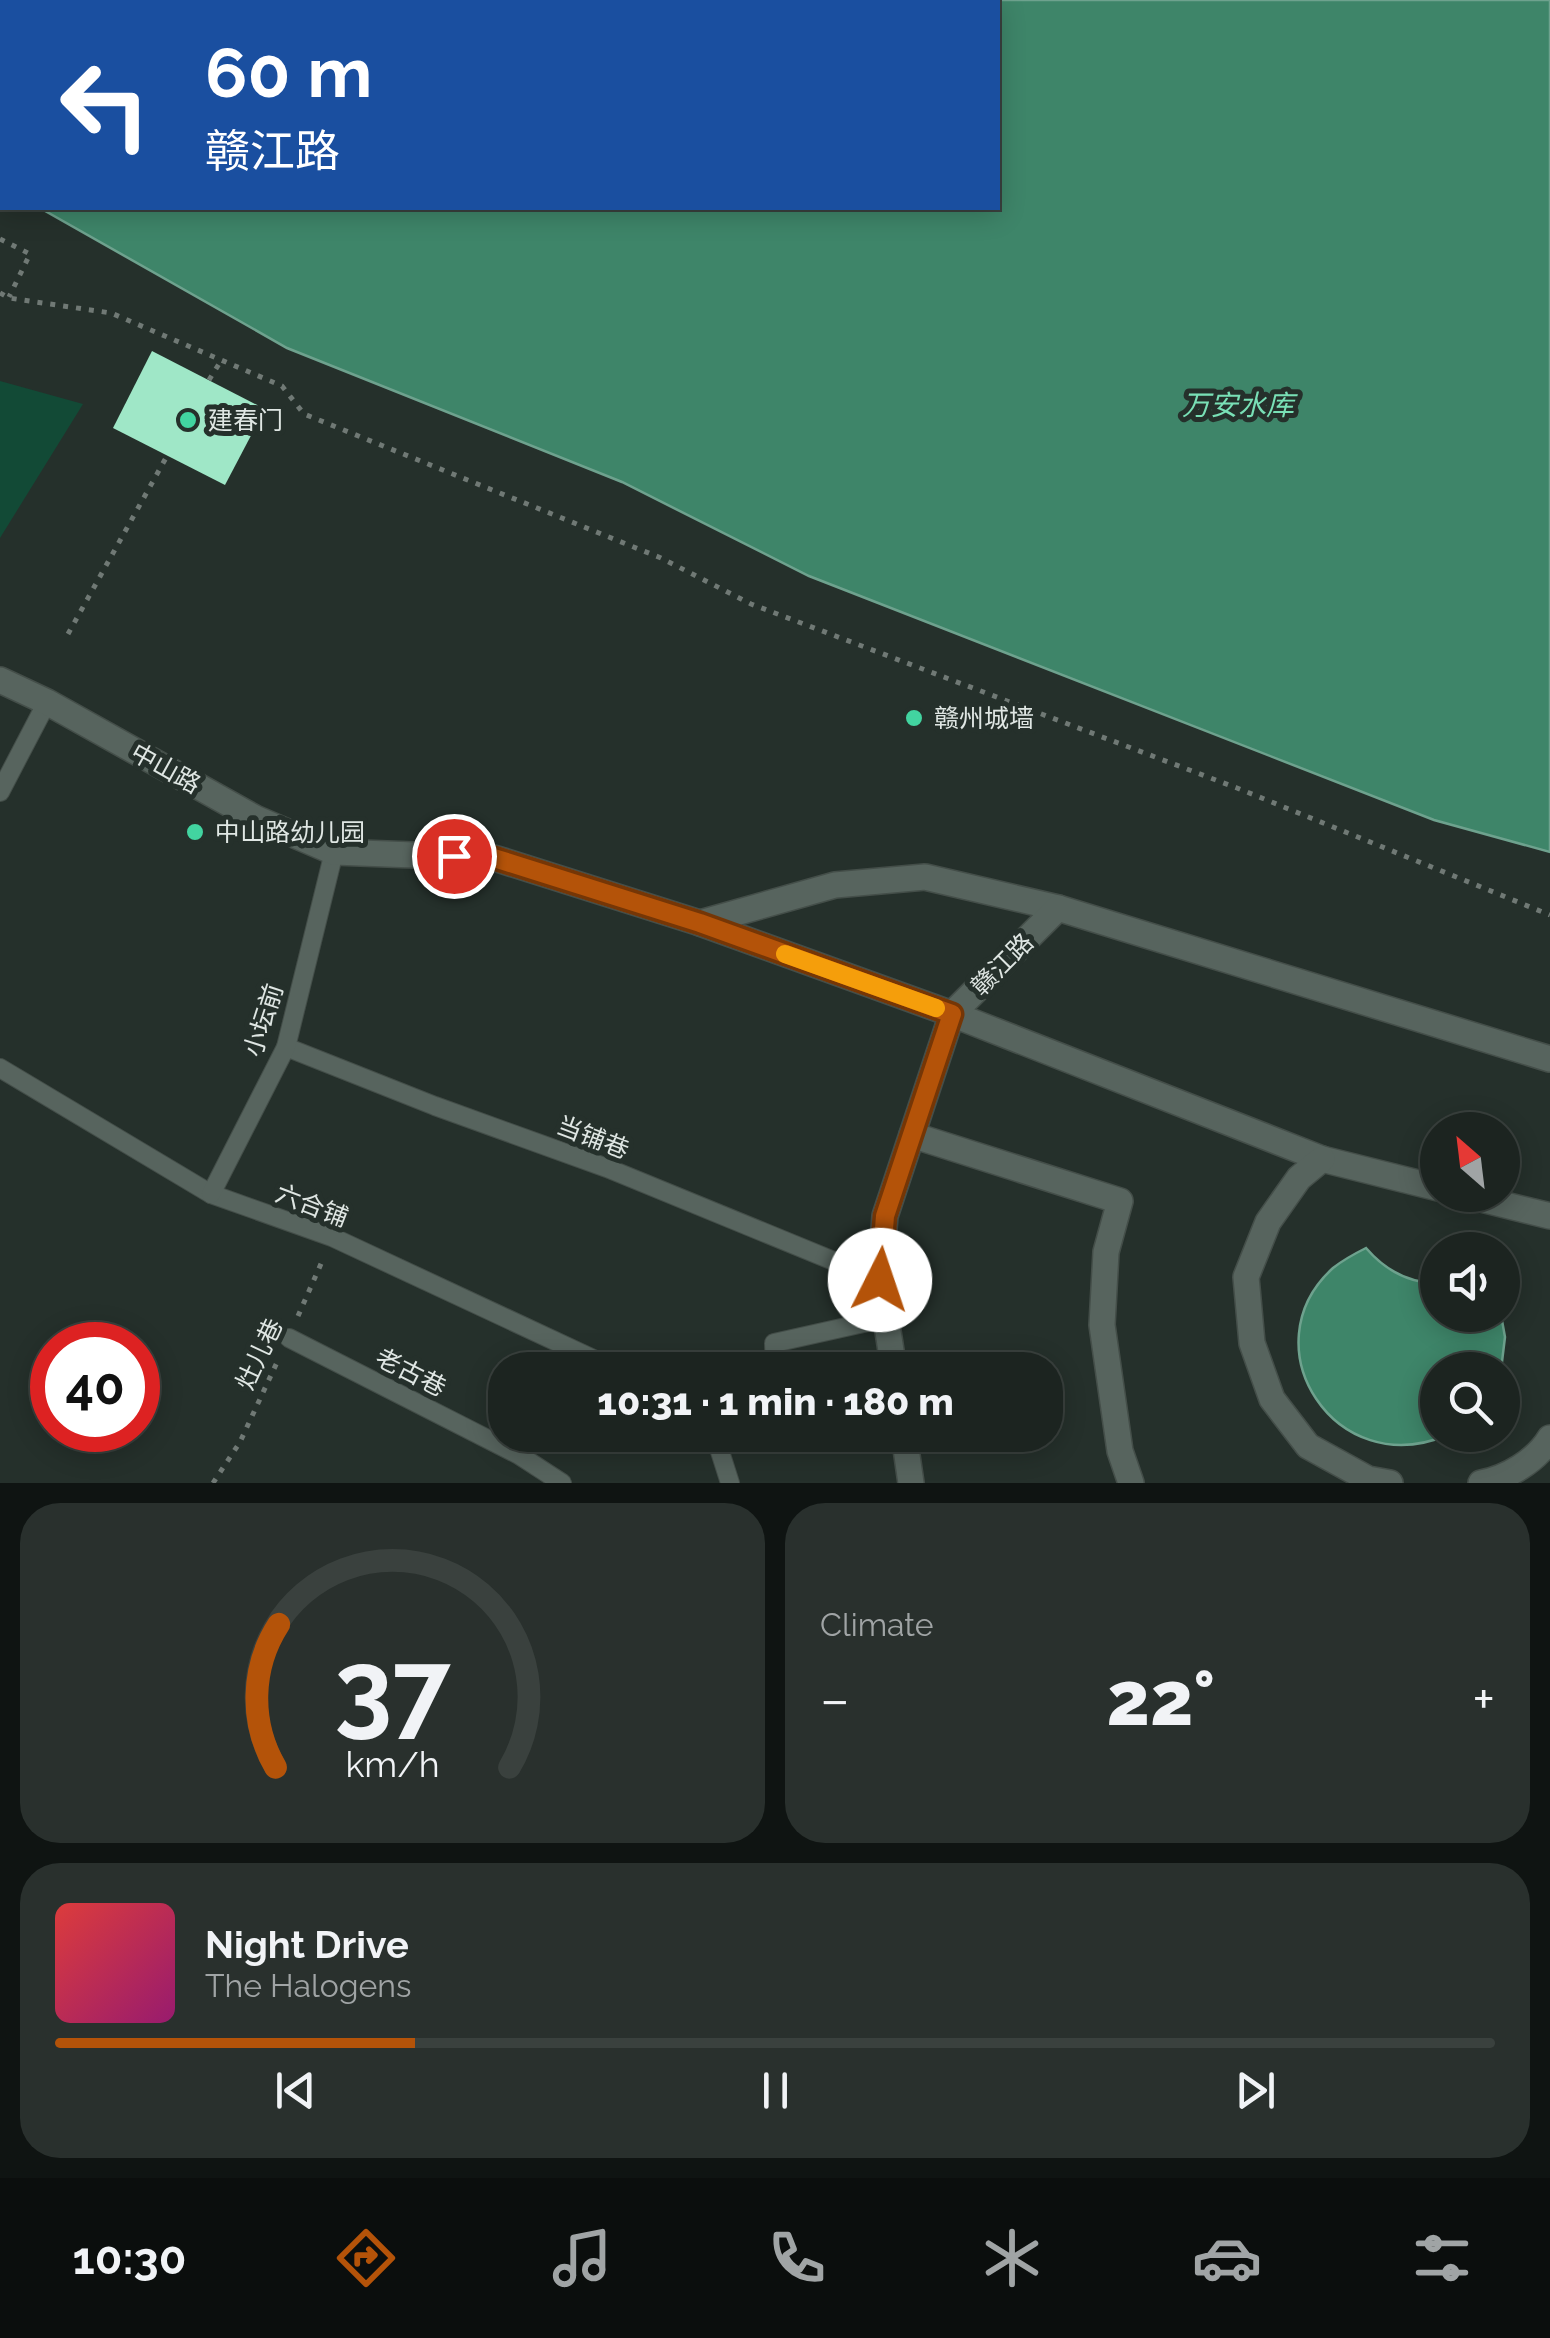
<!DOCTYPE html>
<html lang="en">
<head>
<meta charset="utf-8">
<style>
  :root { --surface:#1c2420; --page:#29302d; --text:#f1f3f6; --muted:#a0a4a5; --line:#3a413e; --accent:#b45309 }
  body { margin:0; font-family:Raleway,"Noto Sans SC",sans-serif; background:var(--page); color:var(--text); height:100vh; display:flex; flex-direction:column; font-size:38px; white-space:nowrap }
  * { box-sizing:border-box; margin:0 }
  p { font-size:32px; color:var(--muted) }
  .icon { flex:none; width:55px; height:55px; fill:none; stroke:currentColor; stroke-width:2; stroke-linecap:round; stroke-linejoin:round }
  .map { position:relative; height:1483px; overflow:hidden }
  .details { display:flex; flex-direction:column; gap:20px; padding:20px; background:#0f1412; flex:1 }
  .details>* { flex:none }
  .hud { position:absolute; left:0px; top:0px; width:1000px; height:210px; box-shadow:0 5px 25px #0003,0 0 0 2px var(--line); background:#1a4fa0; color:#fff; overflow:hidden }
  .needle { width:65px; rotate:332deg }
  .tools { position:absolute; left:1420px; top:1112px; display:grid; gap:20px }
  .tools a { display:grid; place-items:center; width:100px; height:100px; border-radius:50%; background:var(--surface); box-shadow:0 5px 25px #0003,0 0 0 2px var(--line); font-size:50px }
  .speed { position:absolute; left:30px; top:1322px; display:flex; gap:20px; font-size:50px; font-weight:700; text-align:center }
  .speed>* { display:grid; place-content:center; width:130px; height:130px; border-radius:50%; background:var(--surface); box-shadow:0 5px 25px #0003,0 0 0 2px var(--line); line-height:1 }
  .speed .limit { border:15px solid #d22; background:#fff; color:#111 }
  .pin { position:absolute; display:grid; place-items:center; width:85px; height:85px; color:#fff; margin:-42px; border:5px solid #fff; border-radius:50%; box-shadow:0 2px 10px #0007 }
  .me { position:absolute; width:110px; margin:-55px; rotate:4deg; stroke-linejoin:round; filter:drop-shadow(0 0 8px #0008) }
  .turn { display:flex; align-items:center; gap:35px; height:210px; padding:0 40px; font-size:45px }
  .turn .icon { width:130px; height:130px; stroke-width:2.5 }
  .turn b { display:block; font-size:70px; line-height:85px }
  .big { font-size:75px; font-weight:800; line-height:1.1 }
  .details .widget { flex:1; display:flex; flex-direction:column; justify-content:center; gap:15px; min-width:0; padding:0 35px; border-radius:40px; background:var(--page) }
  .details .dial { align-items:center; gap:0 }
  .dial svg { height:260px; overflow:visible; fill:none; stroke:var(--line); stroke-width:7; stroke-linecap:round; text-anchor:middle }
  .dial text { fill:var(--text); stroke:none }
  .song { display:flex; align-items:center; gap:30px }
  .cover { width:120px; height:120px; border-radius:15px; background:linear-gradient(135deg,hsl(0 70% 55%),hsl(320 70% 35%)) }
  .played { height:10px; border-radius:5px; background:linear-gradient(90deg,var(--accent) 25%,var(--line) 25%) }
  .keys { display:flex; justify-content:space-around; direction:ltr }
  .heat { display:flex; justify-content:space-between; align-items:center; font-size:55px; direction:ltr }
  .details .tiles { flex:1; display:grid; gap:20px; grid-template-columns:1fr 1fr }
  .widget:last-child { grid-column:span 2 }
  .trip { position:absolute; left:488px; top:1352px; width:575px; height:100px; border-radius:40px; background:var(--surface); box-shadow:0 5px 25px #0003,0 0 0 2px var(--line); font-weight:800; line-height:100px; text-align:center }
  .dock { display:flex; height:160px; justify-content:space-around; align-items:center; background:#0b0e0d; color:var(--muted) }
  .dock .icon { width:70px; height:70px }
  .dock .current { color:var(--accent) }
  .dock b { font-size:45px; color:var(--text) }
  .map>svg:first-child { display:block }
  .green { fill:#124a36 }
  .water { fill:#3e8569; stroke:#6ea28e; stroke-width:2.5 }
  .building { fill:#9fe7c7 }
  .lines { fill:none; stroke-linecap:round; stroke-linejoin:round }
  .service-casing { stroke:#444e49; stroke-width:20 }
  .minor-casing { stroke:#444e49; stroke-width:28 }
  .tertiary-casing { stroke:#444e49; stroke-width:28 }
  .secondary-casing { stroke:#444e49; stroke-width:28 }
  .path { stroke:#707975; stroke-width:5; stroke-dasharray:5 8; stroke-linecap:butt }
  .service { stroke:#57645e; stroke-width:18 }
  .minor { stroke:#57645e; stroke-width:25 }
  .tertiary { stroke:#57645e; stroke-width:25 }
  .secondary { stroke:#57645e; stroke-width:25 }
  .route-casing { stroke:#753606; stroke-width:25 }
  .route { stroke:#b45309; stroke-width:18 }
  .slow { stroke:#f59e0b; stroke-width:18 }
  .poi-dot { fill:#42d4a0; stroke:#25302b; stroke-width:4 }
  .labels { text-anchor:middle; stroke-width:10; stroke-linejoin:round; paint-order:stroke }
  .poi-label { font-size:25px; fill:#dfe6e3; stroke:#25302b; text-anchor:start }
  .street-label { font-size:25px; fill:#dfe6e3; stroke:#25302b }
  .water-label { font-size:28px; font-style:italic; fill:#79e0b6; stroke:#25302b }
</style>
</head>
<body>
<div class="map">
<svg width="1550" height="1483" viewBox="0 0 1550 1483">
  <rect width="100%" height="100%" fill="#25302b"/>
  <path class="green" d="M0 381 83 404 0 538Z"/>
  <g class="water">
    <path d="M0 0H1550V852L1434 820 809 576 622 482 287 348 40 208H998V2H2V186L0 185Z"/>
    <path d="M1366 1248C1385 1270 1408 1283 1437 1283L1438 1315H1501L1505 1337 1501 1370H1438V1435H1447C1336 1483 1247 1346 1333 1268 1343 1260 1354 1254 1366 1248Z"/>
  </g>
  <path class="building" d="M152 351 265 409 225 485 113 428Z"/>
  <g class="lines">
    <defs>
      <g id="service">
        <path d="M0 792 47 702"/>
        <path d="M286 1047 435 1106 607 1168 880 1280"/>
        <path d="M0 1068 211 1194 332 1237 617 1370"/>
        <path d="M211 1194 286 1047 334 852"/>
        <path d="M289 1338 519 1455 562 1483"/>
        <path d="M775 1370 774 1343 886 1318"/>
        <path d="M712 1435 716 1439 730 1483"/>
        <path d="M716 1439 744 1435"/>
      </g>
      <g id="minor">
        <path d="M700 923 835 885 925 877 1058 908"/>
        <path d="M952 1014 1322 1159 1438 1188"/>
        <path d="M912 1135 1120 1201 1106 1252 1102 1325 1120 1451 1131 1483"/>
        <path d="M1322 1159 1299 1178 1268 1222 1246 1277 1252 1343 1272 1399 1308 1446 1368 1479 1390 1483"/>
        <path d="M1465 1195 1550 1216"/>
        <path d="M1481 1483C1507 1478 1536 1461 1550 1438"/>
      </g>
      <g id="tertiary">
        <path d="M894 1370 880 1280 885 1216 952 1014"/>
        <path d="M904 1435 911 1483"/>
      </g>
      <path id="secondary" d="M0 680 47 702 255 818 334 852 494 858 700 923 952 1014 1058 908 1550 1059"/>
    </defs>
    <use href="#service" class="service-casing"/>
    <use href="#minor" class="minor-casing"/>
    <use href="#tertiary" class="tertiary-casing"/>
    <use href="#secondary" class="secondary-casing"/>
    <g class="path">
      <path d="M0 10 2 5"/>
      <path d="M0 239 30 254 9 297"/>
      <path d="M0 293 9 298 111 313 282 386 304 414 661 558 751 604 1237 788 1550 915"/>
      <path d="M209 380 222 359"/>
      <path d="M68 634 167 456"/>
      <path d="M298 1316 324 1257"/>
      <path d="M213 1483 240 1442 279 1358"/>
    </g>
    <use href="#service" class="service"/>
    <use href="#minor" class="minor"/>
    <use href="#tertiary" class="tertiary"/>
    <use href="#secondary" class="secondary"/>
  </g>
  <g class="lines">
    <defs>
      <path id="route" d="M454 856 494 858 700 923 952 1014 885 1216 880 1280"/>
    </defs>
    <use href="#route" class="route-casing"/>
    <use href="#route" class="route"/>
    <path class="slow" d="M785 954 936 1008"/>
  </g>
  <g class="poi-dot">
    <circle cx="188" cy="420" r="10"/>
    <circle cx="914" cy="718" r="10"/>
    <circle cx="195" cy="832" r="10"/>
  </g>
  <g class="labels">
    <g class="poi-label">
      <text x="208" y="429">建春门</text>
      <text x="934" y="727">赣州城墙</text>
      <text x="215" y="841">中山路幼儿园</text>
    </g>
    <g class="street-label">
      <text transform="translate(166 768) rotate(29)" y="9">中山路</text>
      <text transform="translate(1002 964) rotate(-45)" y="9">赣江路</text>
      <text transform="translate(263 1020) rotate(-72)" y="9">小坛前</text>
      <text transform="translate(593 1137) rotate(21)" y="9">当铺巷</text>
      <text transform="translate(312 1205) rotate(21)" y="9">六合铺</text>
      <text transform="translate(259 1354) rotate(-65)" y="9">灶儿巷</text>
      <text transform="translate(411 1372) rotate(27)" y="9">老古巷</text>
    </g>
    <g class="water-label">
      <text x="1238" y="415">万安水库</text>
    </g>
  </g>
</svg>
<div class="tools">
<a><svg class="needle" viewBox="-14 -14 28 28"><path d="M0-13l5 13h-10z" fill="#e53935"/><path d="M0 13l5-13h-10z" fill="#a0a4a5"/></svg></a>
<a><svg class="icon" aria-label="sound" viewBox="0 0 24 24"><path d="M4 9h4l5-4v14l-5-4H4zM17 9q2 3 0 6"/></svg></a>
<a><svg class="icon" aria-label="search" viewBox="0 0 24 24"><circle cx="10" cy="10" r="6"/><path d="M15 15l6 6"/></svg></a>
</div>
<div class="speed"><div class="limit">40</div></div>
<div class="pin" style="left:454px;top:856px;background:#d93025"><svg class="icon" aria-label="arrive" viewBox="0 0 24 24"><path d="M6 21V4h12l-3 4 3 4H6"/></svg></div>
<svg class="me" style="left:880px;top:1280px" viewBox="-20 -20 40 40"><circle r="19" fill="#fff"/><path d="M0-13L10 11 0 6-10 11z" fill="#b45309"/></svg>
<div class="trip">10:31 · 1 min · 180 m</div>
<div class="hud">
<div class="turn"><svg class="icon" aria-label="left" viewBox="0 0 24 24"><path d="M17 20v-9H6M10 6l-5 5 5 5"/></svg><div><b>60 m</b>赣江路</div></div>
</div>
</div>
<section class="details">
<div class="tiles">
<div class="widget dial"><svg viewBox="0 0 100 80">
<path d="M14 69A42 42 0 1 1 86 69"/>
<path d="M14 69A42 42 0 0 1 15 25" stroke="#b45309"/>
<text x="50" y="56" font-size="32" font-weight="700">37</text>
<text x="50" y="72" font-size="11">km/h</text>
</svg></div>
<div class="widget"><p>Climate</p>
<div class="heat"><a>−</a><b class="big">22°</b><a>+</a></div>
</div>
<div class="widget">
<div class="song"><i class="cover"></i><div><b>Night Drive</b><p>The Halogens</p></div></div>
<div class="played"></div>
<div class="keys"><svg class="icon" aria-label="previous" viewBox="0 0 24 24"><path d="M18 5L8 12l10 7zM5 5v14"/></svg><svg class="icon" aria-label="pause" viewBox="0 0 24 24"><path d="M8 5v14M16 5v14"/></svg><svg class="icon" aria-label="next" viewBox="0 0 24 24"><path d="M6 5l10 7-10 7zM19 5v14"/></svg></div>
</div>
</div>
</section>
<nav class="dock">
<b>10:30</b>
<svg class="icon current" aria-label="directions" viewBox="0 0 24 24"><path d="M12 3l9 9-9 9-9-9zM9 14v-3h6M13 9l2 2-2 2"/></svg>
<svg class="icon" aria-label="music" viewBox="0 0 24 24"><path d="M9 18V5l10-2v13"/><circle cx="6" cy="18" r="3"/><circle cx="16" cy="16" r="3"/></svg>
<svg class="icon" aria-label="phone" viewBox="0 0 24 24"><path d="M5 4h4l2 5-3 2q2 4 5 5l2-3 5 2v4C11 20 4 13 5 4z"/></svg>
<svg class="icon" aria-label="climate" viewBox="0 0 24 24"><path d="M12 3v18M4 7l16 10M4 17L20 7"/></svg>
<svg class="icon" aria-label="car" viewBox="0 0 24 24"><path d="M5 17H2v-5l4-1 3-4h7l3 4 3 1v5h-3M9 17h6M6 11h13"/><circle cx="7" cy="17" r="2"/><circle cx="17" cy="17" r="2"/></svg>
<svg class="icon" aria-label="filters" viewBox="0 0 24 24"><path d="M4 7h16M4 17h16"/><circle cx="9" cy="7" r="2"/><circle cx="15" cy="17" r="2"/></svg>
</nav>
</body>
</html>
